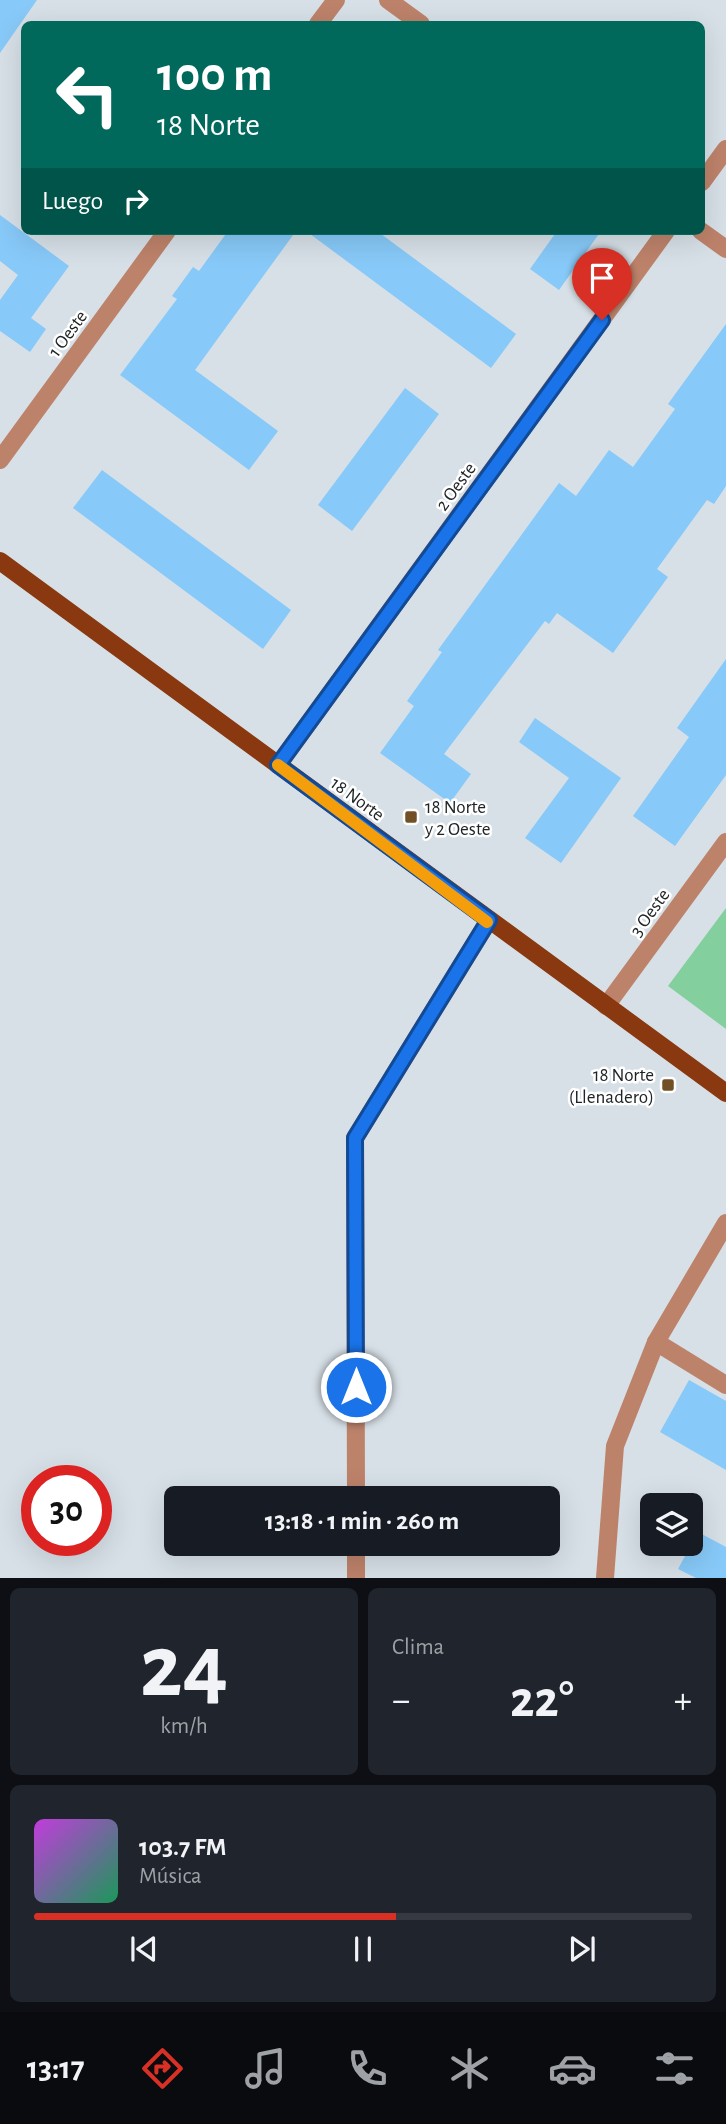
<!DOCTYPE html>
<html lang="es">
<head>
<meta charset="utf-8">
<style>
  :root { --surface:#171b24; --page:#20242c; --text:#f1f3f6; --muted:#9ea1a6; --line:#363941; --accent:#d93025 }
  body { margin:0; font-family:"Alegreya Sans",sans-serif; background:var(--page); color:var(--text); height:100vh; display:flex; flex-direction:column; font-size:26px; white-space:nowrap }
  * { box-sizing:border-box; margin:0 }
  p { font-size:23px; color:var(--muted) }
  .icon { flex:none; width:38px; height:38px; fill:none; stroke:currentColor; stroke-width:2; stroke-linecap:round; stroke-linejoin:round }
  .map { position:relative; height:1578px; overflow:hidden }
  .panel { display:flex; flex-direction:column; gap:10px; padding:10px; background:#0d0f14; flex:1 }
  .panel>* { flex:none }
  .top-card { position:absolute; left:21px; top:21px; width:684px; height:214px; border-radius:10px; box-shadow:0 7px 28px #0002; background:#00695c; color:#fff; overflow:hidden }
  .tools { position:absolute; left:640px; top:1493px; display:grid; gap:14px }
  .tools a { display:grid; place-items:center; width:63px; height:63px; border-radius:10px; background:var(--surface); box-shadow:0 7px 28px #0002; font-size:35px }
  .speed { position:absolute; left:21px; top:1465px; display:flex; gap:14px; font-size:35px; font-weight:700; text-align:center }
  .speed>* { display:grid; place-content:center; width:91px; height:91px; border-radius:50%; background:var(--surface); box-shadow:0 7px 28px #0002; line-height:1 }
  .speed .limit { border:10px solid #d22; background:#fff; color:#111 }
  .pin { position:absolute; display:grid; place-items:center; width:60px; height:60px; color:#fff; margin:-72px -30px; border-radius:50% 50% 50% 0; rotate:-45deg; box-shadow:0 0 7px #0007 }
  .pin .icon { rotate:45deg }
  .me { position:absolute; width:77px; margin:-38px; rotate:0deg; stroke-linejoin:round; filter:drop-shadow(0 0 5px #0008) }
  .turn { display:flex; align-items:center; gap:24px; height:147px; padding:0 21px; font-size:32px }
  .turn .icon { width:91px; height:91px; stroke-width:2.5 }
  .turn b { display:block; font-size:49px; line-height:60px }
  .then { display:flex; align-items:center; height:66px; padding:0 21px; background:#0003; gap:14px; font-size:26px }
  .big { font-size:52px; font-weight:700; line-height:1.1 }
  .panel .tile { flex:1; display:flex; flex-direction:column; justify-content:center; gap:10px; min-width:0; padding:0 24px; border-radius:10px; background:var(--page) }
  .panel .dial { align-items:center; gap:0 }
  .dial b { font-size:91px; line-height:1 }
  .song { display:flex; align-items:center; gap:21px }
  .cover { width:84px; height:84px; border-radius:10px; background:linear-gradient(135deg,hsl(290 70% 55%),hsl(150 70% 35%)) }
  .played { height:7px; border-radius:4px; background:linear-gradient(90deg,var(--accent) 55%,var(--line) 55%) }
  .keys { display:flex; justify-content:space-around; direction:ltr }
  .heat { display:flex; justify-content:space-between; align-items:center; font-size:38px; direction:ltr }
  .panel .tiles { flex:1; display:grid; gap:10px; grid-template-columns:1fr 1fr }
  .tile:last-child { grid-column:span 2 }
  .trip { position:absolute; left:164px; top:1486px; width:396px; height:70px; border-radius:10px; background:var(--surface); box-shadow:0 7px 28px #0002; font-weight:700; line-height:70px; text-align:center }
  .dock { display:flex; height:112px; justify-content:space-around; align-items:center; background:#090b0e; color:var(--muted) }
  .dock .icon { width:49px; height:49px }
  .dock .on { color:var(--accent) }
  .dock b { font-size:32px; color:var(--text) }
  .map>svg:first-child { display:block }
  .green { fill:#83cf9e }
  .building { fill:#87c9f8 }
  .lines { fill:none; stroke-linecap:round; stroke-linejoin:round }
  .minor { stroke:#bd826a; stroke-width:18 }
  .major { stroke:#89380f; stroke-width:18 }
  .route-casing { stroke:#114b97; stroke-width:18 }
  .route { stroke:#1a73e8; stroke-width:12 }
  .slow { stroke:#f59e0b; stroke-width:12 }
  .poi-dot { fill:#715027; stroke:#fff; stroke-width:2.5 }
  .labels { text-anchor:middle; stroke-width:5; stroke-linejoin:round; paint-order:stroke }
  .street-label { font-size:19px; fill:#202426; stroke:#fff }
  .poi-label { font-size:19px; fill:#202426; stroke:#fff; text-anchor:start }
</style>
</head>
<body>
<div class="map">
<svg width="726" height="1578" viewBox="0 0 726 1578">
  <rect width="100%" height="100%" fill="#d7e0e7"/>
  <path class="green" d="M726 908V1029L668 986Z"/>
  <g class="building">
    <path d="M0 0H37L0 53Z"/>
    <path d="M0 215 69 266 31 318 46 329 30 352 0 331V300L18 275 0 261Z"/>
    <path d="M228 231H296L195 370 278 431 249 470 120 375 177 299 172 296 193 267 199 271Z"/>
    <path d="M306 231H377L516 334 491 368Z"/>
    <path d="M557 231H601L559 290 530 269Z"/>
    <path d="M726 324V486L714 504 707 500 657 569 668 577 613 653 557 613 549 624 545 621 444 754 471 774 450 803 380 753 414 706 407 701 442 652 438 650 559 483 576 496 609 450 633 467 675 409 668 404Z"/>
    <path d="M405 388 439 414 352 531 318 505Z"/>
    <path d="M102 470 291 610 263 649 73 508Z"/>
    <path d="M726 659V775L675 846 633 816 689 737 677 728Z"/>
    <path d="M535 718 621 778 561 863 525 838 569 778 519 742Z"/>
    <path d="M689 1380 726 1401V1470L660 1432Z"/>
    <path d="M698 1532 726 1547V1578H696L678 1569Z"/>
  </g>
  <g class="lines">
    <g class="minor">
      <path d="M388 0 421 24"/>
      <path d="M318 24 336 0"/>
      <path d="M702 182 726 149"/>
      <path d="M701 231 726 249"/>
      <path d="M0 460 167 231"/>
      <path d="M278 765 666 231"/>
      <path d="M606 1006 726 842"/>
      <path d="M656 1342 726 1385"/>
      <path d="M356 1498 355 1138 489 920"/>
      <path d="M356 1544V1578"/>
      <path d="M605 1578 615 1446 656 1342 726 1223"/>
    </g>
    <path class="major" d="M0 561 726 1093"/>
  </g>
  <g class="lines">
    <defs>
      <path id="route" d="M356 1387 355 1138 489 920 278 765 602 320"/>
    </defs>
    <use href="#route" class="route-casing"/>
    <use href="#route" class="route"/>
    <path class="slow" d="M278 765 487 922"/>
  </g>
  <g class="poi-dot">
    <rect x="404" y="810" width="14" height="14" rx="3.5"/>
    <rect x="661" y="1078" width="14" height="14" rx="3.5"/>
  </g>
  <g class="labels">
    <g class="street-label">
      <text transform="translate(67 333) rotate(-54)" y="7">1 Oeste</text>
      <text transform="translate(455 486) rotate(-54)" y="7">2 Oeste</text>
      <text transform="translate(358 798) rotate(36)" y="7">18 Norte</text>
      <text transform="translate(649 912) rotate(-54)" y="7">3 Oeste</text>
    </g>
    <g class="poi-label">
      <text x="425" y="813">18 Norte<tspan x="425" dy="22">y 2 Oeste</tspan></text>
      <text x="654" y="1081" text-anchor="end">18 Norte<tspan x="654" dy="22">(Llenadero)</tspan></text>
    </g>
  </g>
</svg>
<div class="tools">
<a><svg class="icon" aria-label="layers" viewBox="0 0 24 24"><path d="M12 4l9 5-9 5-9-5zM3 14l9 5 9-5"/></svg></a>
</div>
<div class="speed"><div class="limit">30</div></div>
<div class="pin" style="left:602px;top:320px;background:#d93025"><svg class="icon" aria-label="arrive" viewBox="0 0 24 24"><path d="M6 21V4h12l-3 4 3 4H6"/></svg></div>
<svg class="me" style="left:356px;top:1387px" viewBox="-20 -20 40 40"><circle r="17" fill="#1a73e8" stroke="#fff" stroke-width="3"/><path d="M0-11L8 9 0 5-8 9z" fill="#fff"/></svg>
<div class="trip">13:18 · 1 min · 260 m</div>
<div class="top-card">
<div class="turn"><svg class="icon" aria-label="left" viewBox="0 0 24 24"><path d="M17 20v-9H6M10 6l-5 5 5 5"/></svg><div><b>100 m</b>18 Norte</div></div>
<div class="then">Luego<svg class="icon" aria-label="right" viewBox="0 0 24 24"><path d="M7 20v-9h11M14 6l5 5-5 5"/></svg></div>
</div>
</div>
<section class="panel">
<div class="tiles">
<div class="tile dial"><b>24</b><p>km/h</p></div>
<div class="tile"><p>Clima</p>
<div class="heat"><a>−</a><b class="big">22°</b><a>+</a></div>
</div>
<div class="tile">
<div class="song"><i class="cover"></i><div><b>103.7 FM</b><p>Música</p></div></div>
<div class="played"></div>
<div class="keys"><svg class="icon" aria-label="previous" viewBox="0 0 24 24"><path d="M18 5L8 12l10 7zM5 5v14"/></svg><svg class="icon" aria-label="pause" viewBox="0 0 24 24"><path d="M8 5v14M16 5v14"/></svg><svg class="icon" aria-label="next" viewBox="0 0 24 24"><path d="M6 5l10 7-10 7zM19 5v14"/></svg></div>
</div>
</div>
</section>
<nav class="dock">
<b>13:17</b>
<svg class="icon on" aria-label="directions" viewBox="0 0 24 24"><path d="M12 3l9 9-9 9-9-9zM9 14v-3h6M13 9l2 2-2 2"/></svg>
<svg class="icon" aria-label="music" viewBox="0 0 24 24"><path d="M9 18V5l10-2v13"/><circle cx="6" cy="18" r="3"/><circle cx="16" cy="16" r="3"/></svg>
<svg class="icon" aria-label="phone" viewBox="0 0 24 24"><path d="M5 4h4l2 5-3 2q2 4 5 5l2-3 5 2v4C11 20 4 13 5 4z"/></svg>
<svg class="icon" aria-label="climate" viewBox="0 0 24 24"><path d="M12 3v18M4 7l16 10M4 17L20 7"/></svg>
<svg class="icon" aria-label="car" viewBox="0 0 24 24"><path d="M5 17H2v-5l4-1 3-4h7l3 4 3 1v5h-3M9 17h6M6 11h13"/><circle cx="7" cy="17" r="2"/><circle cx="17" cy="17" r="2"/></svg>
<svg class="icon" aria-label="filters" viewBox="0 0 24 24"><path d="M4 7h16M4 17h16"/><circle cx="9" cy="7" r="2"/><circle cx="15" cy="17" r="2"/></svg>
</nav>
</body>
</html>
